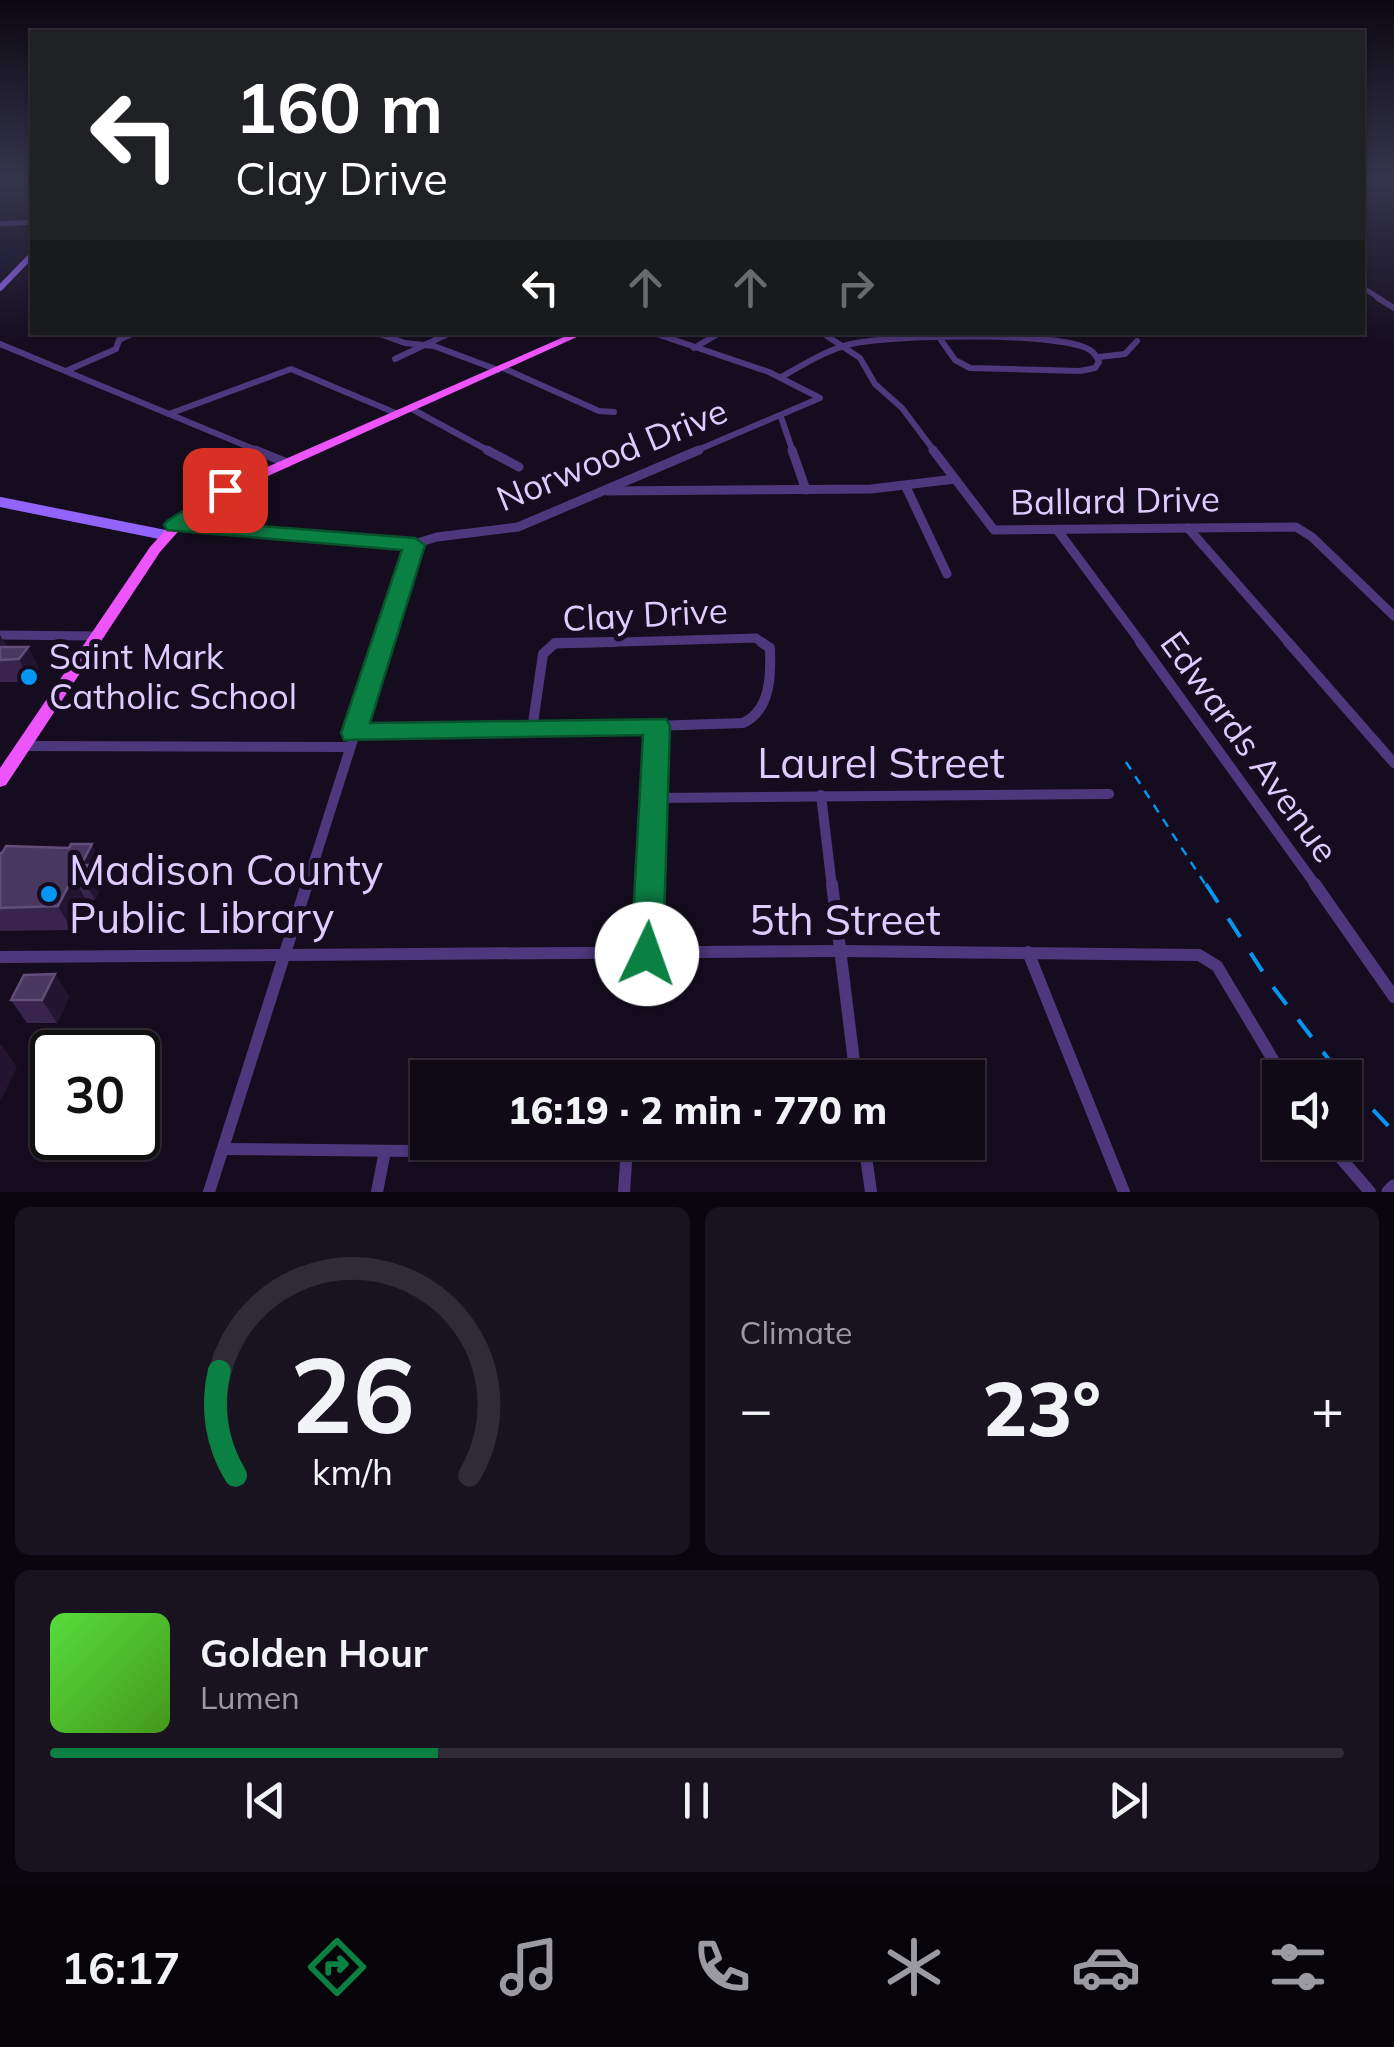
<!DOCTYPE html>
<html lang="en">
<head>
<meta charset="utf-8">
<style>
  :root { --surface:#100a17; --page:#191320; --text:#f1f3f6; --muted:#9c9aa1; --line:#302b36; --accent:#0b8043 }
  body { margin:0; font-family:Mulish,sans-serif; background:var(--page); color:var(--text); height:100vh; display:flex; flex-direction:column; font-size:38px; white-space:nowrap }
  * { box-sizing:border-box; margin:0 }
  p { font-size:32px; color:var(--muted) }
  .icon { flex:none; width:55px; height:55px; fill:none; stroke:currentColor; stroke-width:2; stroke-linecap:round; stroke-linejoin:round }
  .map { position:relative; height:1192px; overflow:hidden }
  .sheet { display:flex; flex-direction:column; gap:15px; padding:15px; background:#09060d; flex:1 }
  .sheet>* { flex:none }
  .hud { position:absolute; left:30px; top:30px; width:1335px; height:305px; border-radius:0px; box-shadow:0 2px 8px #0004,0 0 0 2px var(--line); background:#202124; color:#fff; overflow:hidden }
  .tools { position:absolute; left:1262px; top:1060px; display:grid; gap:20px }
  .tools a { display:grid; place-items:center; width:100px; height:100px; border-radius:0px; background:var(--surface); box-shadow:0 2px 8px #0004,0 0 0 2px var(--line); font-size:50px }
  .speed { position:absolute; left:30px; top:1030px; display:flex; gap:20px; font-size:50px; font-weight:700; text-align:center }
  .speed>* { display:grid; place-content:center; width:130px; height:130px; border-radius:50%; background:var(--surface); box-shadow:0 2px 8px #0004,0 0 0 2px var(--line); line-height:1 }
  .speed .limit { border:5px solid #111; border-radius:15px; background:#fff; color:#111 }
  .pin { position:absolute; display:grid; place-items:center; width:85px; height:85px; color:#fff; margin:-42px; border-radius:20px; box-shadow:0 5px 15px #0006 }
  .me { position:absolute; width:110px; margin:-55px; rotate:3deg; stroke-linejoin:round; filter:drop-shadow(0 0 8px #0008) }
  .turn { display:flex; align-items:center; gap:35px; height:210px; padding:0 40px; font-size:45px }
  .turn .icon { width:130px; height:130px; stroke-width:2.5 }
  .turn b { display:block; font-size:70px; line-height:85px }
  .lanes { display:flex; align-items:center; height:95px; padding:0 40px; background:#0003; justify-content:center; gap:50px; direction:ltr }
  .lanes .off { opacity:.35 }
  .big { font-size:75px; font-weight:800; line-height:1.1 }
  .sheet .card { flex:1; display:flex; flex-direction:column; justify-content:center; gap:15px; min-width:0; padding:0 35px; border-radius:15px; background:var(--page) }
  .sheet .dial { align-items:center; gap:0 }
  .dial svg { height:260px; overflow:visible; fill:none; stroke:var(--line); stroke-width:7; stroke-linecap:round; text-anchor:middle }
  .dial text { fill:var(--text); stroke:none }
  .song { display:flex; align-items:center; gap:30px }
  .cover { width:120px; height:120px; border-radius:15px; background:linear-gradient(135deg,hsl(110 70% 55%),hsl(100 70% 35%)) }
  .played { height:10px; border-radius:5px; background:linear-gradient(90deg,var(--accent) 30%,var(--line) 30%) }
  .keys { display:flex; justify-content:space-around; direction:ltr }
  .heat { display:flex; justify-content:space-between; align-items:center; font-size:55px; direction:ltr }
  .sheet .tiles { flex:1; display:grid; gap:15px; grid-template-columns:1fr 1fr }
  .card:last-child { grid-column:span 2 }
  .trip { position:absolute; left:410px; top:1060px; width:575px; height:100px; border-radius:0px; background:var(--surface); box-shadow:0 2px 8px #0004,0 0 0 2px var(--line); font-weight:800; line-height:100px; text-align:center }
  .menu { display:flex; height:160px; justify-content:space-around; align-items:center; background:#060409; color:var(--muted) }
  .menu .icon { width:70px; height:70px }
  .menu .active { color:var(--accent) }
  .menu b { font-size:45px; color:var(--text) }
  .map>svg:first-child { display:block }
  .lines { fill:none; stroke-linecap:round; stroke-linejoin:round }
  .stream { stroke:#0a0e3a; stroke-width:2.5 }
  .minor-far4 { stroke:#4e387d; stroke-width:5 }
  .minor-far3 { stroke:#4e387d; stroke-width:6 }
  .minor-far2 { stroke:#4e387d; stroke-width:9 }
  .minor-far1 { stroke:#4e387d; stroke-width:10 }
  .minor { stroke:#4e387d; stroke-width:12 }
  .tertiary { stroke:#4e387d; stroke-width:15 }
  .secondary-far1 { stroke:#9364fc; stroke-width:6 }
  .secondary { stroke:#9364fc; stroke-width:10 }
  .primary { fill:#ed54fc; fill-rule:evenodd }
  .rail-far1 { stroke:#0496f1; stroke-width:2.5; stroke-dasharray:9 8; stroke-linecap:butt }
  .rail { stroke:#0496f1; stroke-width:4; stroke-dasharray:22 19; stroke-linecap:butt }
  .wall { fill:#39254c }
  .shaded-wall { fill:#231432 }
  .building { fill:#4a375f; stroke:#624e78; stroke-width:2.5 }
  .route { fill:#0b8043; stroke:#07532c; stroke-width:2.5 }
  .poi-dot { fill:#0496f1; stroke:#150d1f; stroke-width:4 }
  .labels { text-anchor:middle; stroke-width:10; stroke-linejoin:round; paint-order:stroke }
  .street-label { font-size:35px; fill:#dfcbfe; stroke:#150d1f }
  .poi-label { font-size:35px; fill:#dfcbfe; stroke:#150d1f; text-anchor:start }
  .near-street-label { font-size:42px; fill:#dfcbfe; stroke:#150d1f }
  .near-poi-label { font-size:42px; fill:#dfcbfe; stroke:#150d1f; text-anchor:start }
</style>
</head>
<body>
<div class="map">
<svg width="1394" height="1192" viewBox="0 0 1394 1192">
  <rect width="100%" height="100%" fill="#150d1f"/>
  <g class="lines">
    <path class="stream" d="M0 265 32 227"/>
    <g class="minor-far4">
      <path d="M0 224 32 222"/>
      <path d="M1362 287 1382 300"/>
    </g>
    <g class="minor-far3">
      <path d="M1378 298 1394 308"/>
      <path d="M374 332 405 343 434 346 498 370"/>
      <path d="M651 332 769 372 820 398 693 452"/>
      <path d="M821 332 860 358 875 384 902 408 935 452"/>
      <path d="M0 344 261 452"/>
      <path d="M694 348 721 332"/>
      <path d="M1099 357 1125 354 1137 341"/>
      <path d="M395 359 452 332"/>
      <path d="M503 368 599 411 614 412"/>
      <path d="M66 371 116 349 119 340 136 332"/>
      <path d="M781 377C803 365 826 350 851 344 888 335 1060 331 1090 350 1096 354 1096 356 1099 362L1095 368 1080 371 970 368 955 360 941 340"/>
      <path d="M410 408 491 452"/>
      <path d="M169 414 291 369 398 414"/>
      <path d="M781 417 793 452"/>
    </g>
    <g class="minor-far2">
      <path d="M255 450 287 463"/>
      <path d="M487 450 519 467"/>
      <path d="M792 450 806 490"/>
      <path d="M933 450 994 530 1296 527 1312 537 1394 616"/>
      <path d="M906 487 947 574"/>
      <path d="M607 491 871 489 955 479"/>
      <path d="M175 525 407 546 437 537 518 527 699 450"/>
      <path d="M1188 528 1290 644"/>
      <path d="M1058 531 1142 644"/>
      <path d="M0 635 95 636"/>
      <path d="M383 644 415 545"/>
      <path d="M554 644 756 638 764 644"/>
    </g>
    <g class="minor-far1">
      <path d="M1140 642 1317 887"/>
      <path d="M1288 642 1394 763"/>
      <path d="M532 730 543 654 555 643 614 642"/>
      <path d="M532 730 743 723C771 710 771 675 770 648L761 642"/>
      <path d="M354 733 532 730"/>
      <path d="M23 746 349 747"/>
      <path d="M821 795 832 887"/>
      <path d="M654 798 1109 794"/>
      <path d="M306 887 384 642"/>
      <path d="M650 887 657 726"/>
    </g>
    <g class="minor">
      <path d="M832 884 856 1078"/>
      <path d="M1315 884 1394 997"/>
      <path d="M1028 952 1124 1192"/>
      <path d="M647 954 650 884"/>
      <path d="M0 957 841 951 1199 955 1217 966 1284 1078"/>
      <path d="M864 1142 871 1192"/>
      <path d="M1327 1142 1370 1192"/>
      <path d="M224 1149 411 1151 770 1142"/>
      <path d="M209 1192 307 884"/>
      <path d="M377 1192 385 1151"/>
      <path d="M624 1192 627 1148"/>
    </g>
    <path class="tertiary" d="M1389 1192 1394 1187"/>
    <path class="secondary-far1" d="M0 288 32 255"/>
    <path class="secondary" d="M0 502 165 535"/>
    <path class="primary" d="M575 332H588L248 485 190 518 160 552 6 785 0 787V768L150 547 182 512 240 479Z"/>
    <path class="rail-far1" d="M1126 762 1207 887"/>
    <g class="rail">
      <path d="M1206 884 1270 983 1343 1078"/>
      <path d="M1345 1080 1394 1132"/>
    </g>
  </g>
  <g class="wall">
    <path d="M0 635 7 647H28L39 669 30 682H0Z"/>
    <path d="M0 853 104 867 97 882 100 889 95 900H86L72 930 0 931Z"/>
    <path d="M55 974 69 997 57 1023H27L11 1000Z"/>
  </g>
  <g class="shaded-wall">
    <path d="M0 635 12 657 0 660Z"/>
    <path d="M28 647 39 669 30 682 19 659Z"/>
    <path d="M92 844 104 867 97 882 100 889 95 900 82 877 81 865Z"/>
    <path d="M73 877 86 900 72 930 58 906Z"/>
    <path d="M55 974 69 997 57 1023 42 1000Z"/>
    <path d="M1 1044 17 1067 0 1102V1045Z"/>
  </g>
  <g class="building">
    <path d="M0 647H28L19 659 0 660Z"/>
    <path d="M71 844H92L81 865H88L82 877H73L58 906 0 908V853H2L6 846 69 848Z"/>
    <path d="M55 974 42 1000H11L24 975Z"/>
  </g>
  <linearGradient id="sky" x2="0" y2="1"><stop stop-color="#0c0711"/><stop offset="0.52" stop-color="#35354d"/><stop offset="1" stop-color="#35354d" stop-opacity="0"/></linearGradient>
  <rect width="1394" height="346" fill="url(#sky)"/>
  <path class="route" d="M225 485 235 490 232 495 195 521 415 538 425 545 370 723 666 719 670 726 663 954 658 964 647 968 635 964 631 954 643 735 344 740 341 733 402 550 167 530 164 525 167 521Z"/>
  <g class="poi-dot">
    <circle cx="29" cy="677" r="10"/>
    <circle cx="49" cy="894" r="10"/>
  </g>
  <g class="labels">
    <g class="street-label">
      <text transform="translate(612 455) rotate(-22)" y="12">Norwood Drive</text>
      <text transform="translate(1115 501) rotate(-1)" y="12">Ballard Drive</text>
      <text transform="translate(645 615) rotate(-3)" y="12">Clay Drive</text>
      <text transform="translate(1249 747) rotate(54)" y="12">Edwards Avenue</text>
    </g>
    <g class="poi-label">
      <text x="49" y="669">Saint Mark<tspan x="49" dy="40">Catholic School</tspan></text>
    </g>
    <g class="near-street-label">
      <text x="881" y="778">Laurel Street</text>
      <text x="845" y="935">5th Street</text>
    </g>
    <g class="near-poi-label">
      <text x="69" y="885">Madison County<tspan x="69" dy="48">Public Library</tspan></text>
    </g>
  </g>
</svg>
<div class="tools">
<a><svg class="icon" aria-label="sound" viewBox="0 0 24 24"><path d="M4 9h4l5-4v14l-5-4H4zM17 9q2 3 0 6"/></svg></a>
</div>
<div class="speed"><div class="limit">30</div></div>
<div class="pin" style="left:225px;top:490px;background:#d93025"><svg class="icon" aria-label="arrive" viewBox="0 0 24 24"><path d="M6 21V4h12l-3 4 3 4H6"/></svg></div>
<svg class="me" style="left:647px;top:954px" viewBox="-20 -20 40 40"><circle r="19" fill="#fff"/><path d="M0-13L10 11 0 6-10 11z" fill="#0b8043"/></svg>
<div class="trip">16:19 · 2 min · 770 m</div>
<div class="hud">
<div class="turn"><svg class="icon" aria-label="left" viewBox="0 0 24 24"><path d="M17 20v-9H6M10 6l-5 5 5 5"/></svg><div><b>160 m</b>Clay Drive</div></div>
<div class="lanes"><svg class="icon" aria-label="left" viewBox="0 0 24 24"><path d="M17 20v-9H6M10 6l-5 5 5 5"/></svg><svg class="icon off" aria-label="ahead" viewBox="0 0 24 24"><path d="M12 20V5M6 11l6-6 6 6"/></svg><svg class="icon off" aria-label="ahead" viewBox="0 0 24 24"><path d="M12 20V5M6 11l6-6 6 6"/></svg><svg class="icon off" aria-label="right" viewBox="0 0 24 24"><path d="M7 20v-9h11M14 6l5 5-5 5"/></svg></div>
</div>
</div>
<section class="sheet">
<div class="tiles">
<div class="card dial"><svg viewBox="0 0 100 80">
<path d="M14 69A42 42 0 1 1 86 69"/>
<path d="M14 69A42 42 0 0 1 9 37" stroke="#0b8043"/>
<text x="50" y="56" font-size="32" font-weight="700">26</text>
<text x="50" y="72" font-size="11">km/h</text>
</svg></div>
<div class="card"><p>Climate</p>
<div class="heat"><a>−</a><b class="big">23°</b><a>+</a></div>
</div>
<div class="card">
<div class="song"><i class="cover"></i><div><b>Golden Hour</b><p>Lumen</p></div></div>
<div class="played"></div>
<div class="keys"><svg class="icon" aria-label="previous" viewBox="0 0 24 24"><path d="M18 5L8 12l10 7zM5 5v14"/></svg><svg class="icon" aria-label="pause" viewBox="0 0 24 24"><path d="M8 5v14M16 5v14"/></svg><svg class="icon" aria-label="next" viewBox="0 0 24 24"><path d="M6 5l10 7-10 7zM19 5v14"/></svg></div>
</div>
</div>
</section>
<nav class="menu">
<b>16:17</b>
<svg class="icon active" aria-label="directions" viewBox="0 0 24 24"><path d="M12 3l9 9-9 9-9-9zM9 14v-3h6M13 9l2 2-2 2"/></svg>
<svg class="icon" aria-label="music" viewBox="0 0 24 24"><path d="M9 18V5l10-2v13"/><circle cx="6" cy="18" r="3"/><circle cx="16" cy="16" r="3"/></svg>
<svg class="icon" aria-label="phone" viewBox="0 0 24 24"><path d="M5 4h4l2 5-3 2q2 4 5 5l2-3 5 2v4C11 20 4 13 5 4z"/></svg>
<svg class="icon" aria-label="climate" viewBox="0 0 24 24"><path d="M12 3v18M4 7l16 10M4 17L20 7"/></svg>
<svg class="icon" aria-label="car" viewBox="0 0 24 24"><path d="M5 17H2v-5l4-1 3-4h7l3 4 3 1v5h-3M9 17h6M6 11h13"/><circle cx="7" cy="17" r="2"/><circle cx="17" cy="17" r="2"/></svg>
<svg class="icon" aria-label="filters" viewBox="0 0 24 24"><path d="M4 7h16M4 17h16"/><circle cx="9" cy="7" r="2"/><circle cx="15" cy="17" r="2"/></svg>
</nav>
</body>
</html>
